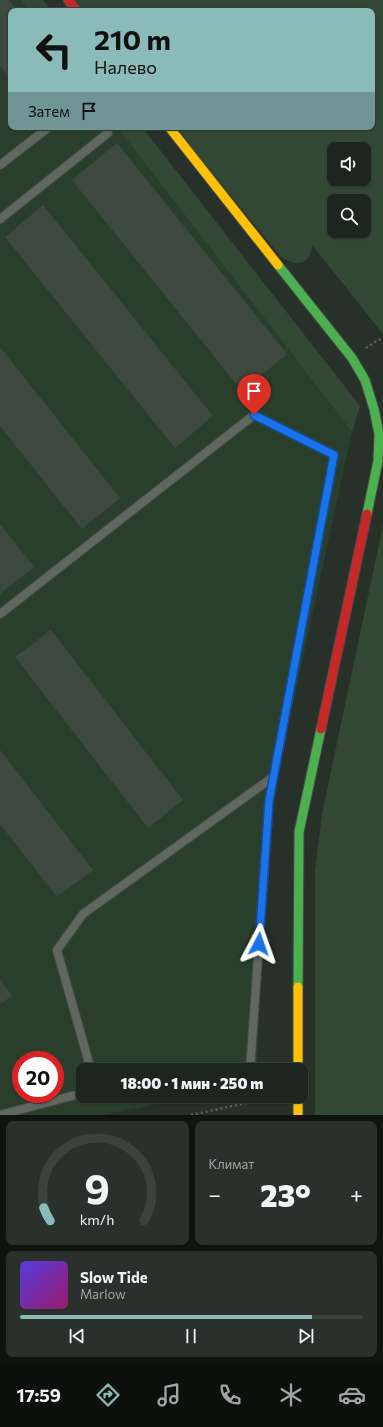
<!DOCTYPE html>
<html lang="ru">
<head>
<meta charset="utf-8">
<style>
  :root { --surface:#1d251f; --page:#2a312c; --text:#f1f3f6; --muted:#a0a5a4; --line:#3b423d; --accent:#8bbbb9 }
  body { margin:0; font-family:Commissioner,sans-serif; background:var(--page); color:var(--text); height:100vh; display:flex; flex-direction:column; font-size:15px; white-space:nowrap }
  * { box-sizing:border-box; margin:0 }
  p { font-size:13px; color:var(--muted) }
  .icon { flex:none; width:22px; height:22px; fill:none; stroke:currentColor; stroke-width:2; stroke-linecap:round; stroke-linejoin:round }
  .map { position:relative; height:1115px; overflow:hidden }
  .sheet { display:flex; flex-direction:column; gap:6px; padding:6px; background:#101411; flex:1 }
  .sheet>* { flex:none }
  .hud { position:absolute; left:8px; top:8px; width:367px; height:122px; border-radius:8px; box-shadow:0 1px 3px #0004,0 0 0 1px var(--line); background:#8bbbb9; color:#111; overflow:hidden }
  .tools { position:absolute; left:327px; top:142px; display:grid; gap:8px }
  .tools a { display:grid; place-items:center; width:44px; height:44px; border-radius:8px; background:var(--surface); box-shadow:0 1px 3px #0004,0 0 0 1px var(--line); font-size:20px }
  .speed { position:absolute; left:12px; top:1051px; display:flex; gap:8px; font-size:20px; font-weight:700; text-align:center }
  .speed>* { display:grid; place-content:center; width:52px; height:52px; border-radius:50%; background:var(--surface); box-shadow:0 1px 3px #0004,0 0 0 1px var(--line); line-height:1 }
  .speed .limit { border:6px solid #d22; background:#fff; color:#111 }
  .pin { position:absolute; display:grid; place-items:center; width:34px; height:34px; color:#fff; margin:-41px -17px; border-radius:50% 50% 50% 0; rotate:-45deg; box-shadow:0 0 4px #0007 }
  .pin .icon { rotate:45deg }
  .me { position:absolute; width:44px; margin:-22px; rotate:4deg; stroke-linejoin:round; filter:drop-shadow(0 0 3px #0008) }
  .turn { display:flex; align-items:center; gap:14px; height:84px; padding:0 20px; font-size:18px }
  .turn .icon { width:52px; height:52px; stroke-width:2.5 }
  .turn b { display:block; font-size:28px; line-height:34px }
  .then { display:flex; align-items:center; height:38px; padding:0 20px; background:#0003; gap:8px; font-size:15px }
  .big { font-size:30px; font-weight:800; line-height:1.1 }
  .sheet .tile { flex:1; display:flex; flex-direction:column; justify-content:center; gap:6px; min-width:0; padding:0 14px; border-radius:8px; background:var(--page) }
  .sheet .dial { align-items:center; gap:0 }
  .dial svg { height:104px; overflow:visible; fill:none; stroke:var(--line); stroke-width:7; stroke-linecap:round; text-anchor:middle }
  .dial text { fill:var(--text); stroke:none }
  .song { display:flex; align-items:center; gap:12px }
  .cover { width:48px; height:48px; border-radius:6px; background:linear-gradient(135deg,hsl(250 70% 55%),hsl(320 70% 35%)) }
  .played { height:4px; border-radius:2px; background:linear-gradient(90deg,var(--accent) 85%,var(--line) 85%) }
  .keys { display:flex; justify-content:space-around; direction:ltr }
  .heat { display:flex; justify-content:space-between; align-items:center; font-size:22px; direction:ltr }
  .sheet .tiles { flex:1; display:grid; gap:6px; grid-template-columns:1fr 1fr }
  .tile:last-child { grid-column:span 2 }
  .trip { position:absolute; left:76px; top:1063px; width:232px; height:40px; border-radius:8px; background:var(--surface); box-shadow:0 1px 3px #0004,0 0 0 1px var(--line); font-weight:800; line-height:40px; text-align:center }
  .tab-bar { display:flex; height:64px; justify-content:space-around; align-items:center; background:#0c0f0c; color:var(--muted) }
  .tab-bar .icon { width:28px; height:28px }
  .tab-bar .active { color:var(--accent) }
  .tab-bar b { font-size:18px; color:var(--text) }
  .map>svg:first-child { display:block }
  .built { fill:#293f2c; fill-rule:evenodd }
  .green { fill:#324835; fill-rule:evenodd }
  .building { fill:#3d493f }
  .lines { fill:none; stroke-linecap:round; stroke-linejoin:round }
  .lane-casing { stroke:#434c44; stroke-width:10 }
  .fast-casing { stroke:#434c44; stroke-width:11 }
  .slow-casing { stroke:#434c44; stroke-width:11 }
  .jam-casing { stroke:#434c44; stroke-width:11 }
  .path { stroke:#5d645f; stroke-width:2.5; stroke-dasharray:2 3; stroke-linecap:butt }
  .lane { stroke:#5f675f; stroke-width:8 }
  .fast { stroke:#4caf50; stroke-width:9 }
  .slow { stroke:#ffc107; stroke-width:9 }
  .jam { stroke:#c62828; stroke-width:9 }
  .route-casing { stroke:#114b97; stroke-width:10 }
  .route { stroke:#1a73e8; stroke-width:7 }
</style>
</head>
<body>
<div class="map">
<svg width="383" height="1115" viewBox="0 0 383 1115">
  <rect width="100%" height="100%" fill="#273129"/>
  <path class="built" d="M0 0H21L29 11H11V127H117L352 432 266 830 257 1070H83V1096H196L103 1115H0ZM21 1060H55V1094H21Z"/>
  <g class="green">
    <path d="M21 0H43L52 11H29Z"/>
    <path d="M75 0H383V334L313 246C311 249 311 253 310 255 303 268 290 262 281 257L175 127H372V11H83ZM334 149H364V179H334ZM334 201H364V231H334Z"/>
    <path d="M117 127H142L360 406 352 432Z"/>
    <path d="M383 525V1115H315V871L322 814Z"/>
  </g>
  <g class="building">
    <path d="M0 0H9L17 11H11V81L0 66Z"/>
    <path d="M117 143 287 354 242 391 72 180Z"/>
    <path d="M43 205 213 416 175 448 5 237Z"/>
    <path d="M0 347 120 498 82 529 0 426Z"/>
    <path d="M0 524 34 567 0 594Z"/>
    <path d="M51 630 183 800 148 828 15 657Z"/>
    <path d="M0 750 93 870 57 897 0 824Z"/>
    <path d="M0 979 12 996 0 1004Z"/>
  </g>
  <g class="lines">
    <defs>
      <g id="lane">
        <path d="M0 165 49 127"/>
        <path d="M0 219 108 133"/>
        <path d="M0 614 254 415 334 455 269 801 250 1070"/>
        <path d="M91 1070 57 950 83 914 273 777"/>
        <path d="M273 1070 297 1067"/>
        <path d="M0 1115 83 1093"/>
      </g>
      <g id="fast">
        <path d="M278 265 352 358 365 380 374 409 379 434 378 461 367 514"/>
        <path d="M298 987 299 832 321 729"/>
      </g>
      <g id="slow">
        <path d="M169 127 278 265"/>
        <path d="M298 1070V987"/>
        <path d="M298 1096V1115"/>
      </g>
      <g id="jam">
        <path d="M68 0 77 11"/>
        <path d="M321 729 367 514"/>
      </g>
    </defs>
    <use href="#lane" class="lane-casing"/>
    <use href="#fast" class="fast-casing"/>
    <use href="#slow" class="slow-casing"/>
    <use href="#jam" class="jam-casing"/>
    <g class="path">
      <path d="M366 348 378 340 383 339"/>
      <path d="M191 1115 278 1096"/>
    </g>
    <use href="#lane" class="lane"/>
    <use href="#fast" class="fast"/>
    <use href="#slow" class="slow"/>
    <use href="#jam" class="jam"/>
  </g>
  <g class="lines">
    <defs>
      <path id="route" d="M254 415 334 455 269 801 259 944"/>
    </defs>
    <use href="#route" class="route-casing"/>
    <use href="#route" class="route"/>
  </g>
</svg>
<div class="tools">
<a><svg class="icon" aria-label="sound" viewBox="0 0 24 24"><path d="M4 9h4l5-4v14l-5-4H4zM17 9q2 3 0 6"/></svg></a>
<a><svg class="icon" aria-label="search" viewBox="0 0 24 24"><circle cx="10" cy="10" r="6"/><path d="M15 15l6 6"/></svg></a>
</div>
<div class="speed"><div class="limit">20</div></div>
<div class="pin" style="left:254px;top:415px;background:#d93025"><svg class="icon" aria-label="arrive" viewBox="0 0 24 24"><path d="M6 21V4h12l-3 4 3 4H6"/></svg></div>
<svg class="me" style="left:259px;top:944px" viewBox="-20 -20 40 40"><path d="M0-17L14 15 0 8-14 15z" fill="#1a73e8" stroke="#fff" stroke-width="4"/></svg>
<div class="trip">18:00 · 1 мин · 250 m</div>
<div class="hud">
<div class="turn"><svg class="icon" aria-label="left" viewBox="0 0 24 24"><path d="M17 20v-9H6M10 6l-5 5 5 5"/></svg><div><b>210 m</b>Налево</div></div>
<div class="then">Затем<svg class="icon" aria-label="arrive" viewBox="0 0 24 24"><path d="M6 21V4h12l-3 4 3 4H6"/></svg></div>
</div>
</div>
<section class="sheet">
<div class="tiles">
<div class="tile dial"><svg viewBox="0 0 100 80">
<path d="M14 69A42 42 0 1 1 86 69"/>
<path d="M14 69A42 42 0 0 1 9 59" stroke="#8bbbb9"/>
<text x="50" y="56" font-size="32" font-weight="700">9</text>
<text x="50" y="72" font-size="11">km/h</text>
</svg></div>
<div class="tile"><p>Климат</p>
<div class="heat"><a>−</a><b class="big">23°</b><a>+</a></div>
</div>
<div class="tile">
<div class="song"><i class="cover"></i><div><b>Slow Tide</b><p>Marlow</p></div></div>
<div class="played"></div>
<div class="keys"><svg class="icon" aria-label="previous" viewBox="0 0 24 24"><path d="M18 5L8 12l10 7zM5 5v14"/></svg><svg class="icon" aria-label="pause" viewBox="0 0 24 24"><path d="M8 5v14M16 5v14"/></svg><svg class="icon" aria-label="next" viewBox="0 0 24 24"><path d="M6 5l10 7-10 7zM19 5v14"/></svg></div>
</div>
</div>
</section>
<nav class="tab-bar">
<b>17:59</b>
<svg class="icon active" aria-label="directions" viewBox="0 0 24 24"><path d="M12 3l9 9-9 9-9-9zM9 14v-3h6M13 9l2 2-2 2"/></svg>
<svg class="icon" aria-label="music" viewBox="0 0 24 24"><path d="M9 18V5l10-2v13"/><circle cx="6" cy="18" r="3"/><circle cx="16" cy="16" r="3"/></svg>
<svg class="icon" aria-label="phone" viewBox="0 0 24 24"><path d="M5 4h4l2 5-3 2q2 4 5 5l2-3 5 2v4C11 20 4 13 5 4z"/></svg>
<svg class="icon" aria-label="climate" viewBox="0 0 24 24"><path d="M12 3v18M4 7l16 10M4 17L20 7"/></svg>
<svg class="icon" aria-label="car" viewBox="0 0 24 24"><path d="M5 17H2v-5l4-1 3-4h7l3 4 3 1v5h-3M9 17h6M6 11h13"/><circle cx="7" cy="17" r="2"/><circle cx="17" cy="17" r="2"/></svg>
</nav>
</body>
</html>
